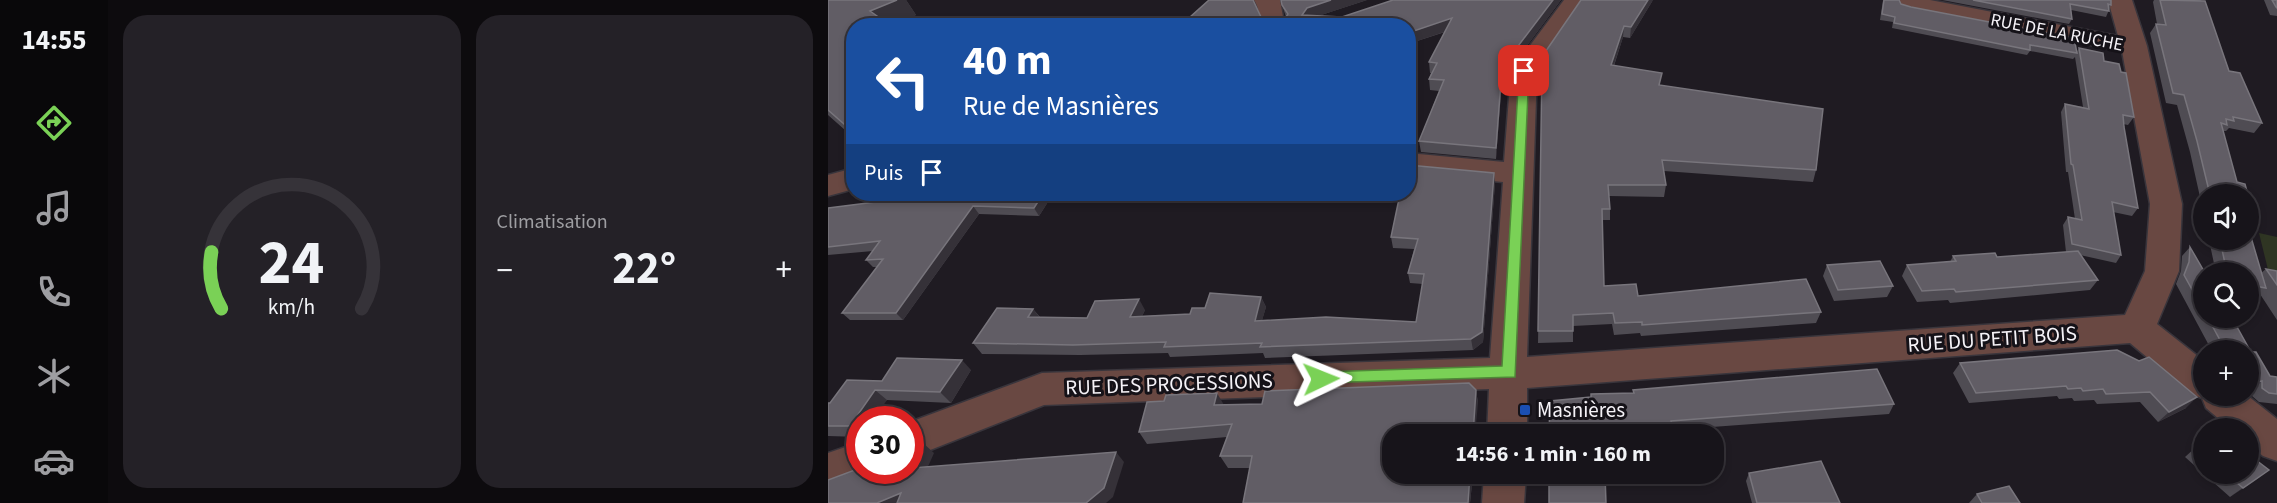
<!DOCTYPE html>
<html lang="fr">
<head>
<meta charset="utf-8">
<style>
  :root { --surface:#17141a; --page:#242127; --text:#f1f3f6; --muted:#9e9ea2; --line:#363339; --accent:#7ad156 }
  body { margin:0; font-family:"Source Sans 3",sans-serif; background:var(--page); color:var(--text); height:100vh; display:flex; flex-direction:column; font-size:22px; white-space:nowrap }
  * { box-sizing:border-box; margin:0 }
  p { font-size:20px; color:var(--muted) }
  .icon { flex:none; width:33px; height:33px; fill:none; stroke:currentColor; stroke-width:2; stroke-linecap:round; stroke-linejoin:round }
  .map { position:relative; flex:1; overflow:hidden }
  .side { display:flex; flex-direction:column; gap:15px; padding:15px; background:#0d0b0e; width:720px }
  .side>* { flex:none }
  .banner { position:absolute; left:18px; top:18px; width:570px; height:183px; border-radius:24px; box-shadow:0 3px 9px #0003,0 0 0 2px var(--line); background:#1a4fa0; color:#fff; overflow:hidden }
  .controls { position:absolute; left:1365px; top:184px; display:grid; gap:12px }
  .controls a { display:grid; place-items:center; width:66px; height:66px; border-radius:50%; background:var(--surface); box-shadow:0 3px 9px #0003,0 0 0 2px var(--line); font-size:30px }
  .speed { position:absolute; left:18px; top:406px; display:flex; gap:12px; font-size:30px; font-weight:700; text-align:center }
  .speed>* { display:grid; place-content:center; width:78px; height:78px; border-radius:50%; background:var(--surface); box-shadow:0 3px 9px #0003,0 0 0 2px var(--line); line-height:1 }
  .speed .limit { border:9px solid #d22; background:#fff; color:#111 }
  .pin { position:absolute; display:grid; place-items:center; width:51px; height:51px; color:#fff; margin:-26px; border-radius:12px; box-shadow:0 3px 9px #0006 }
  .me { position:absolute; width:66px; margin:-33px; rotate:88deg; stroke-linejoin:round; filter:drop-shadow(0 0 4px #0008) }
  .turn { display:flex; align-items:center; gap:21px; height:126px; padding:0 18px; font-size:27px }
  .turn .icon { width:78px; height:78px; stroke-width:2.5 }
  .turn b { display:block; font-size:42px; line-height:51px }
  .then { display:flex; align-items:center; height:57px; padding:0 18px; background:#0003; gap:12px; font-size:22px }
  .big { font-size:45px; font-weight:700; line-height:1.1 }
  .side .tile { flex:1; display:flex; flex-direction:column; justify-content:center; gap:9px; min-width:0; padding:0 21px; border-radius:24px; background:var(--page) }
  .side .dial { align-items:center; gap:0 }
  .dial svg { height:156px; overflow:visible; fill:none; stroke:var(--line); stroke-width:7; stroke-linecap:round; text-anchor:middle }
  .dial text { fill:var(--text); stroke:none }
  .heat { display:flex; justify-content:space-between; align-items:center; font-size:33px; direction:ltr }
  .side .tiles { flex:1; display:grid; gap:15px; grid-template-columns:repeat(2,1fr) }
  .trip { position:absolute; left:554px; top:424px; width:342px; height:60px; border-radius:24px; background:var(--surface); box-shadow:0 3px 9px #0003,0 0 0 2px var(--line); font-weight:700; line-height:60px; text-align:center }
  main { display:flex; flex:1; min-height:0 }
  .tabs { display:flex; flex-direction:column; width:108px; justify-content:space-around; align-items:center; background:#09080a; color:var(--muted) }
  .tabs .icon { width:42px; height:42px }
  .tabs .selected { color:var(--accent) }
  .tabs b { font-size:27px; color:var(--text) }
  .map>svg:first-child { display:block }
  .green { fill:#2f3523 }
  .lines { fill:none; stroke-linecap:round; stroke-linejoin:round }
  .minor-casing { stroke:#39353c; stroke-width:3 }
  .minor { fill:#694842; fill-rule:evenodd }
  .wall { fill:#4f4c53 }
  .shaded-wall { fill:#353138 }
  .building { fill:#615d65; stroke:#78757c; stroke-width:1.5 }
  .route { fill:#7ad156; stroke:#4f8838; stroke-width:1.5 }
  .transit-dot { fill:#1a4fb4; stroke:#151218; stroke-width:2 }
  .labels { text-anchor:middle; stroke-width:6; stroke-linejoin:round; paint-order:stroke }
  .far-street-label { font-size:18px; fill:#f5f2f7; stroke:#151218 }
  .street-label { font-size:21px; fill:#f5f2f7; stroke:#151218 }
  .poi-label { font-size:21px; fill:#f5f2f7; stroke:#151218; text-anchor:start }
</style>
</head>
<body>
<main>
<nav class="tabs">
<b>14:55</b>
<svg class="icon selected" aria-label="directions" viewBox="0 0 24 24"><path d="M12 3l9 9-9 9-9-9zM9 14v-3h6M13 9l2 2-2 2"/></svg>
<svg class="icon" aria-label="music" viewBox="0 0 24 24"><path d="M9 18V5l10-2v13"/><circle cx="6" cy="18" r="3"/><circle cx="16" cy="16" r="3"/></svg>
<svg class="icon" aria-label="phone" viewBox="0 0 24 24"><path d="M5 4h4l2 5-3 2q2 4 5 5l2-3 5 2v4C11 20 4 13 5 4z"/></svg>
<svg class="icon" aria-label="climate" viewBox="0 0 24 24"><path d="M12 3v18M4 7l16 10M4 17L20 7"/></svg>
<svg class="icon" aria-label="car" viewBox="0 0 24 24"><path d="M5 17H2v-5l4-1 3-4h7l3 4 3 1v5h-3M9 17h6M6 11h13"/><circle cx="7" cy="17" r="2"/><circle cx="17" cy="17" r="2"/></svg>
</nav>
<section class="side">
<div class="tiles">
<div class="tile dial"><svg viewBox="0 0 100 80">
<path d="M14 69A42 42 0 1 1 86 69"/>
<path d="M14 69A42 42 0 0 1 9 40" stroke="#7ad156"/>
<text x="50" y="56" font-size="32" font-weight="700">24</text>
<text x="50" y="72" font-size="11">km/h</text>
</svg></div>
<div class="tile"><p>Climatisation</p>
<div class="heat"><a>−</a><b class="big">22°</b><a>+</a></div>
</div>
</div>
</section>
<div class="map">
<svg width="1449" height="503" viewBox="0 0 1449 503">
  <rect width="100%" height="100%" fill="#1f1b22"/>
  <path class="green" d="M1431 233 1449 237V283L1443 282Z"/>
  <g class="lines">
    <defs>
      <g id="minor">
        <path d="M426 0H452L455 17 461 26H436C430 17 432 9 426 0Z"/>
        <path d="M736 0H760L709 71 699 357 1297 315 1317 271 1322 204 1294 51 1081 10 1073 8 1069 3 1071 0H1102L1290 36 1280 0H1304L1319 46 1354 204 1351 271 1329 324 1376 361V396H1420L1449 419V461L1435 456 1420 444V429H1403L1378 408 1374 398 1363 394 1302 343 699 388V435H659L661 389 216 405 82 458V422L214 373 662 358 675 182 580 173V153L676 162 683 71Z"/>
        <path d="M26 168V189L0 196V175Z"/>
        <path d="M32 442V471H47L46 473 0 491V453Z"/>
        <path d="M656 474H698L696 503H654Z"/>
      </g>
    </defs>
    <use href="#minor" class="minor-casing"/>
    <use href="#minor" class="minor"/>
  </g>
  <g class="wall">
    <path d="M0 0H78L88 15 62 25 26 26V138L0 115Z"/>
    <path d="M539 0 490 16 514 17 565 0H733L681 70 673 93 668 159 593 152 591 141 611 91 602 90 601 79 603 73H602L601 62 617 32 580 44V26L433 17H458L454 5Z"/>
    <path d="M825 0 802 38 795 37 786 66 832 85 988 170 985 182 836 171 838 185 836 197 781 196 782 209V220H774L776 286 810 296 993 312 988 323 813 336 812 333 786 335 784 324 745 326V342L710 343 714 78H711V61Z"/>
    <path d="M1055 0H1071L1073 4 1248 53 1251 48 1276 61 1293 72 1306 117 1300 125 1295 124 1310 208 1304 216 1285 212 1293 255 1288 263 1252 255 1270 280 1262 290 1122 303 1120 300 1089 302 1074 276 1079 265 1122 262 1125 256 1169 257 1238 252 1235 225 1240 217 1247 219 1240 172H1238L1233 112 1237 104 1255 107 1247 57 1245 59 1202 51 1199 55 1064 28 1065 22 1052 20Z"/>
    <path d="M1114 0H1283V5L1278 17 1243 10 1244 19 1241 24Z"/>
    <path d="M1326 0H1373L1401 71 1434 123 1426 133 1401 128 1398 131H1395L1409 182 1420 195H1376V215L1362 152 1349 105 1338 103 1322 33 1328 24H1329L1325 2Z"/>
    <path d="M1436 0H1449V16L1442 15Z"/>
    <path d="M667 183 655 342 645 350 437 358 435 353 342 357 340 353 252 355 154 354 145 343 205 309 212 317 259 318 317 310 314 316 362 314 377 308 433 297 438 307 434 320 588 322 595 284 582 283 580 273 586 249 565 248 563 237Z"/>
    <path d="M87 194H225L211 216 151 214 75 320H22L14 313 49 267H45L38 260 45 251 0 255V208L87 197Z"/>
    <path d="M1381 240H1420L1433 273 1438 269 1449 271V320L1432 294 1428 298 1420 297V273H1388Z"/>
    <path d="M1362 247 1376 273V318H1404L1423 352 1442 376 1449 377V404L1431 402 1424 396 1425 389 1420 390V351H1384L1348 284 1353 271 1354 256Z"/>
    <path d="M999 265 1065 286 1059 297 1006 301 995 276Z"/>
    <path d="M1289 350 1358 408 1330 422 1312 402 1269 404 1266 400 1246 401 1244 398 1231 399 1229 396 1141 403 1125 373 1132 363Z"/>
    <path d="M143 370 123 403 59 400 32 420V437L0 436V403H2L54 381Z"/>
    <path d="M648 390 650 403 564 474H645L642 503 422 468H400L392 456 399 437 319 444 311 432 396 405 434 404Z"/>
    <path d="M805 390 1066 404 1061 414 843 430 842 435H721L763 397 805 393Z"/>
    <path d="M1376 443V474L1357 457 1368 447Z"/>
    <path d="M1441 470 1402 497 1376 474H1420Z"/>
    <path d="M921 473 1012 503H924L918 481Z"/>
    <path d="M1149 494 1192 503H1141Z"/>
  </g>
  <g class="shaded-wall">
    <path d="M69 0H78L88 15 61 26 42 11Z"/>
    <path d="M503 0H539L481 19 474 15 479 8Z"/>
    <path d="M725 0H733L681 70 673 93 668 159V148L673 81 681 58Z"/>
    <path d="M820 0H825L802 38 803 27Z"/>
    <path d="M624 18 625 29 580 44V33Z"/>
    <path d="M796 26 795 37 782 77 783 65Z"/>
    <path d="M666 173 667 183 655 342 645 350 643 339Z"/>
    <path d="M215 194H225L211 216 206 208Z"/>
    <path d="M145 206 151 214 75 320 68 313Z"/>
    <path d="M433 297 438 307 431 331 427 321Z"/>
    <path d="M311 299 317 310 309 327 302 317Z"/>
    <path d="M205 309 213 319 200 317Z"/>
    <path d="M134 360 143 370 123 403 112 392Z"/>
    <path d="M1434 381 1425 389 1420 390V384Z"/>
    <path d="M47 390 59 400 45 420H32V435L22 426Z"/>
    <path d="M648 390 650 403 647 435H645Z"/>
    <path d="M389 393 396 405H386Z"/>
    <path d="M1369 397 1358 408 1330 422 1341 412Z"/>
    <path d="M95 443 106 453 95 478 84 468Z"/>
    <path d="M288 452 296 462 285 497 278 503H258Z"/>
    <path d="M1441 470 1428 480 1402 497Z"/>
    <path d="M642 474H645L642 503H640Z"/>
    <path d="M73 493 84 503H49Z"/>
  </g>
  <g class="building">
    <path d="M0 0H69L42 11 63 26H26V131H24L0 110Z"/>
    <path d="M381 0H425L433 17H458L460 14 454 5 453 0H503L479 8 474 15 514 17 565 0H725L681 58 673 81 668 148 591 141 616 80 601 79 609 63 601 62 624 18 580 33V26H337L362 17Z"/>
    <path d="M753 0H820L803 27 796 26 783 65 834 73 831 85 995 109 988 170 834 160 838 185H780L782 209H774L776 286 808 284 810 296 978 279 993 312 814 325V322L787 323 785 313 745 315V331H710L714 67H711V61Z"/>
    <path d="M1056 0H1071L1073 4 1083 7 1246 38 1249 53 1202 45V50L1066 23 1067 17 1054 14Z"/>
    <path d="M1145 0H1283V5L1280 4 1281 11 1242 4 1244 19Z"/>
    <path d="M1332 0 1377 1 1401 71 1412 73 1434 123 1405 117 1406 121 1398 119 1399 125 1393 123 1409 182 1417 184 1420 195H1382L1369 141 1356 95 1345 93 1328 24 1338 25Z"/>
    <path d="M1444 0H1449V8L1448 7Z"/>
    <path d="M1251 48 1275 53 1276 61 1291 64 1293 72 1298 73 1306 117 1295 115 1296 127 1310 208 1284 202 1293 255 1244 244 1240 217 1254 220 1245 165 1243 164 1237 104 1261 109Z"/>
    <path d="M580 165 666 173 654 332 643 339 432 347 434 343 336 347 338 342 245 345 145 343 169 308 205 309 200 317 259 318 267 301 311 299 302 317 362 314 364 308H377L382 293 433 297 427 321 498 317 588 322 596 274 580 273 590 239 563 237 572 194H580Z"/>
    <path d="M87 194H215L206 208 145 206 68 313H14L55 259 38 260 52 241 0 247V208L87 197Z"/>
    <path d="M1420 196 1425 210 1420 209Z"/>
    <path d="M1420 227 1438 288 1420 285V273H1399L1392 240H1420Z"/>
    <path d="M1362 247 1377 273H1376V311L1356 275 1361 262Z"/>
    <path d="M1250 251 1270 280 1128 292 1126 289 1094 291 1079 265 1128 261 1125 256 1167 253 1169 257Z"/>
    <path d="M1052 261 1065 286 1010 290 999 265Z"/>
    <path d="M1438 269 1449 271V285Z"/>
    <path d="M1380 318H1404L1423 352H1428L1442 376 1449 377V394L1441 393 1434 388V381L1420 384V351H1398Z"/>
    <path d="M1289 350 1311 361 1321 357 1369 397 1341 412 1322 392 1278 394 1275 389 1255 391 1253 388 1240 389 1238 386 1148 393 1132 363Z"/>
    <path d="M69 358 134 360 112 392 47 390 22 426H0V403H2L19 380 54 381Z"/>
    <path d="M1049 369 1066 404 843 421 844 427 775 426V435H721L722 401 763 397V394L806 393 805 390Z"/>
    <path d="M641 383 648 390 645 435H564V474H642L640 503H415L424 456H392L404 424 311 432 319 402 336 401 338 395 389 393 386 405 434 404 437 391Z"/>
    <path d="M95 443 84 468 288 452 276 488 258 503H69L73 493 49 503H0V480L32 468V471H82V448Z"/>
    <path d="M1376 443V453L1368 447Z"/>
    <path d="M1420 454 1441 470 1415 488 1399 474H1420Z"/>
    <path d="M993 461 1012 503H929L921 473Z"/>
    <path d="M721 474H777L778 503H721Z"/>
    <path d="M1181 486 1192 503H1154L1149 494Z"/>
  </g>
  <path class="route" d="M696 67 701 71 687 377 488 383 485 379 493 372 674 366 691 71Z"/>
  <rect class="transit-dot" x="691" y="404" width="12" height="12" rx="3"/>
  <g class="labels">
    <g class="far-street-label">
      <text transform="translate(1229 32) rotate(11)" y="6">RUE DE LA RUCHE</text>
    </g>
    <g class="street-label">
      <text transform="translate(1164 339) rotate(-4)" y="7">RUE DU PETIT BOIS</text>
      <text transform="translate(341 384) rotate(-2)" y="7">RUE DES PROCESSIONS</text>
    </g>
    <g class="poi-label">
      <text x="709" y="417">Masnières</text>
    </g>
  </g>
</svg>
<div class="controls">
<a><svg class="icon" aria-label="sound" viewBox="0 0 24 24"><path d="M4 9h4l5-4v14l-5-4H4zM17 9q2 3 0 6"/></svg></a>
<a><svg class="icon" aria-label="search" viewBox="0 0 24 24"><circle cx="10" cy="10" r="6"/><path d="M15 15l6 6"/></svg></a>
<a>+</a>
<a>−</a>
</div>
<div class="speed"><div class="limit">30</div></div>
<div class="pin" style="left:696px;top:71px;background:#d93025"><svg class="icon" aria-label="arrive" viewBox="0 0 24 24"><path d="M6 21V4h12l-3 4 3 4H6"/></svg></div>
<svg class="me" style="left:493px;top:379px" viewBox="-20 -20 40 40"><path d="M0-17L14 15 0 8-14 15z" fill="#7ad156" stroke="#fff" stroke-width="4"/></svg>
<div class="trip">14:56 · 1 min · 160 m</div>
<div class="banner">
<div class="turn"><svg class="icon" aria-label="left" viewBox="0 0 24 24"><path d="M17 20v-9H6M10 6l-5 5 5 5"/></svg><div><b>40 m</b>Rue de Masnières</div></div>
<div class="then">Puis<svg class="icon" aria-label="arrive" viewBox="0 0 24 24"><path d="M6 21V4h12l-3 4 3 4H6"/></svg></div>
</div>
</div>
</main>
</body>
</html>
